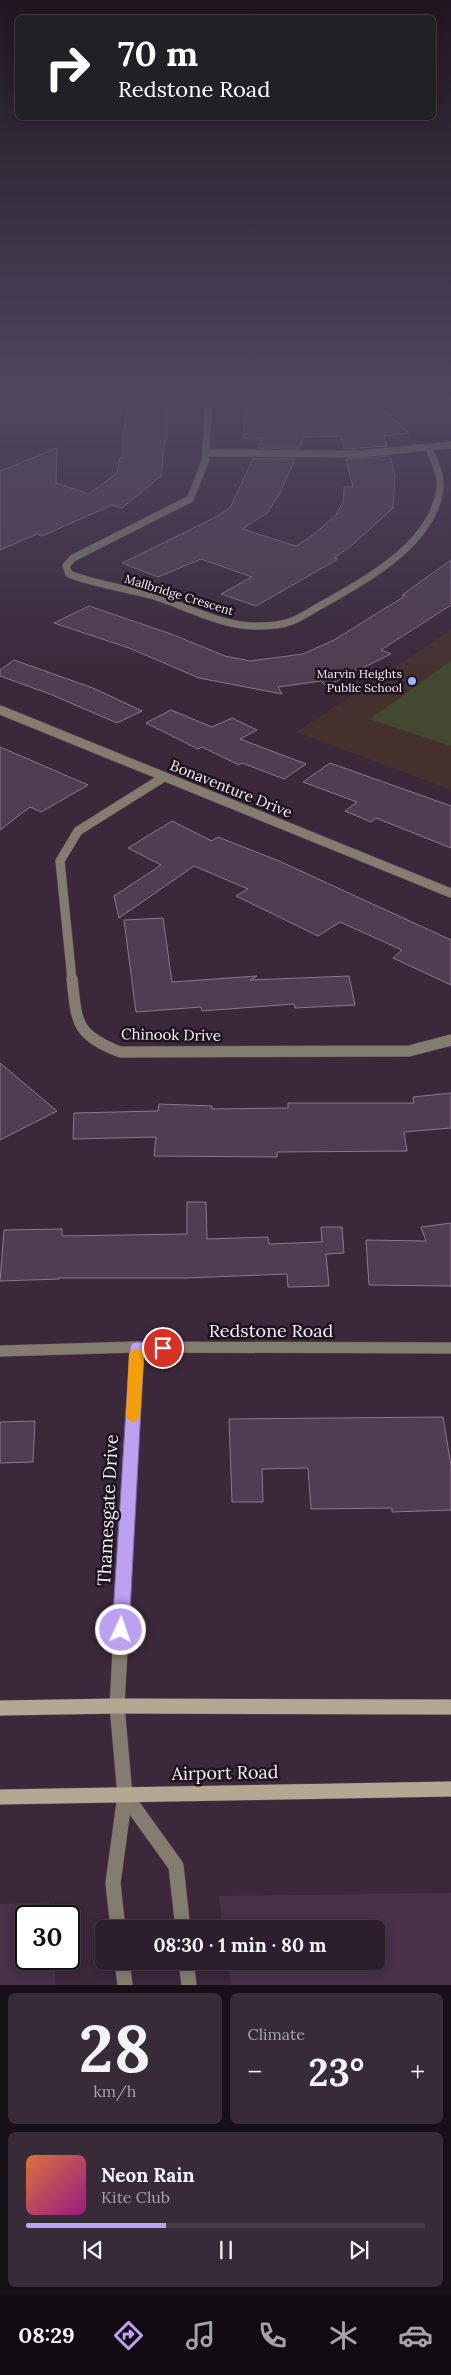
<!DOCTYPE html>
<html lang="en">
<head>
<meta charset="utf-8">
<style>
  :root { --surface:#2c1e2c; --page:#382b38; --text:#f1f3f6; --muted:#a6a2a9; --line:#483c48; --accent:#bca0f2 }
  body { margin:0; font-family:Lora,serif; background:var(--page); color:var(--text); height:100vh; display:flex; flex-direction:column; font-size:19px; white-space:nowrap }
  * { box-sizing:border-box; margin:0 }
  p { font-size:16px; color:var(--muted) }
  .icon { flex:none; width:28px; height:28px; fill:none; stroke:currentColor; stroke-width:2; stroke-linecap:round; stroke-linejoin:round }
  .map { position:relative; height:1985px; overflow:hidden }
  .panel { display:flex; flex-direction:column; gap:8px; padding:8px; background:#181018; flex:1 }
  .panel>* { flex:none }
  .hud { position:absolute; left:15px; top:15px; width:421px; height:105px; border-radius:8px; box-shadow:0 2px 12px #0003,0 0 0 1px var(--line); background:#202124; color:#fff; overflow:hidden }
  .speed { position:absolute; left:15px; top:1905px; display:flex; gap:10px; font-size:25px; font-weight:700; text-align:center }
  .speed>* { display:grid; place-content:center; width:65px; height:65px; border-radius:50%; background:var(--surface); box-shadow:0 2px 12px #0003,0 0 0 1px var(--line); line-height:1 }
  .speed .limit { border:2px solid #111; border-radius:8px; background:#fff; color:#111 }
  .pin { position:absolute; display:grid; place-items:center; width:42px; height:42px; color:#fff; margin:-21px; border:2px solid #fff; border-radius:50%; box-shadow:0 1px 5px #0007 }
  .me { position:absolute; width:55px; margin:-28px; rotate:3deg; stroke-linejoin:round; filter:drop-shadow(0 0 4px #0008) }
  .turn { display:flex; align-items:center; gap:18px; height:105px; padding:0 20px; font-size:22px }
  .turn .icon { width:65px; height:65px; stroke-width:2.5 }
  .turn b { display:block; font-size:35px; line-height:42px }
  .big { font-size:38px; font-weight:700; line-height:1.1 }
  .panel .tile { flex:1; display:flex; flex-direction:column; justify-content:center; gap:8px; min-width:0; padding:0 18px; border-radius:8px; background:var(--page) }
  .panel .dial { align-items:center; gap:0 }
  .dial b { font-size:65px; line-height:1 }
  .song { display:flex; align-items:center; gap:15px }
  .cover { width:60px; height:60px; border-radius:8px; background:linear-gradient(135deg,hsl(20 70% 55%),hsl(310 70% 35%)) }
  .played { height:5px; border-radius:2px; background:linear-gradient(90deg,var(--accent) 35%,var(--line) 35%) }
  .keys { display:flex; justify-content:space-around; direction:ltr }
  .heat { display:flex; justify-content:space-between; align-items:center; font-size:28px; direction:ltr }
  .panel .tiles { flex:1; display:grid; gap:8px; grid-template-columns:1fr 1fr }
  .tile:last-child { grid-column:span 2 }
  .trip { position:absolute; left:95px; top:1920px; width:290px; height:50px; border-radius:8px; background:var(--surface); box-shadow:0 2px 12px #0003,0 0 0 1px var(--line); font-weight:700; line-height:50px; text-align:center }
  .menu { display:flex; height:80px; justify-content:space-around; align-items:center; background:#120c12; color:var(--muted) }
  .menu .icon { width:35px; height:35px }
  .menu .on { color:var(--accent) }
  .menu b { font-size:22px; color:var(--text) }
  .map>svg:first-child { display:block }
  .built { fill:#483149 }
  .education { fill:#46312f }
  .green { fill:#434931 }
  .building { fill:#513d51; stroke:#8d778e }
  .lines { fill:none; stroke-linecap:round; stroke-linejoin:round }
  .street-far3-casing { stroke:#564456; stroke-width:8 }
  .street-far2-casing { stroke:#564456; stroke-width:10 }
  .street-far1-casing { stroke:#564456; stroke-width:12 }
  .street-casing { stroke:#564456; stroke-width:16 }
  .secondary-casing { stroke:#564456; stroke-width:16 }
  .street-far3 { stroke:#847d6f; stroke-width:7 }
  .street-far2 { stroke:#847d6f; stroke-width:9 }
  .street-far1 { stroke:#847d6f; stroke-width:11 }
  .street { stroke:#847d6f; stroke-width:15 }
  .secondary { stroke:#b5a892; stroke-width:15 }
  .route { fill:#bca0f2; stroke:#7a689d }
  .slow { fill:#f59e0b }
  .poi-dot { fill:#94b7fd; stroke:#1d141d; stroke-width:2 }
  .labels { text-anchor:middle; stroke-width:5; stroke-linejoin:round; paint-order:stroke }
  .far-street-label { font-size:12px; fill:#faedfa; stroke:#1d141d }
  .far-poi-label { font-size:12px; fill:#faedfa; stroke:#1d141d; text-anchor:end }
  .street-label { font-size:15px; fill:#faedfa; stroke:#1d141d }
  .near-street-label { font-size:18px; fill:#faedfa; stroke:#1d141d }
</style>
</head>
<body>
<div class="map">
<svg width="451" height="1985" viewBox="0 0 451 1985">
  <rect width="100%" height="100%" fill="#3b283b"/>
  <g class="built">
    <path d="M451 1893V1985H231L228 1961H376V1929H223L219 1896Z"/>
    <path d="M49 1902 50 1916H26V1959H54L56 1985H0V1904Z"/>
  </g>
  <path class="education" d="M451 630V790L296 732Z"/>
  <path class="green" d="M451 661V746L370 719 448 663Z"/>
  <g class="building">
    <path d="M130 397H167V440H165L161 476 122 508 112 505 42 536 37 534 0 550V471L57 448 56 483 89 494 117 473 120 457 123 458V435Z"/>
    <path d="M243 397H370L409 433 384 436 387 446 344 449 341 436 304 437 299 448H258L263 438H244Z"/>
    <path d="M390 456 395 475 393 508 351 546 334 558 338 559 256 606 221 594 252 577 201 559 158 577 122 563 212 519 230 508 253 459H295L280 493 267 513 242 529 296 546 313 535 336 515 343 502 344 487H353L346 459Z"/>
    <path d="M451 560V605L381 650 391 654 326 686 321 681 278 687 282 694 199 678 129 648 54 623 89 606 171 634 225 656 250 661 303 654 334 640 405 596 402 595Z"/>
    <path d="M14 660 93 688 142 711 117 723 50 694 0 676V670Z"/>
    <path d="M171 710 212 727 232 718 257 730 240 739 306 764 284 779 242 763 239 765 202 747 198 749 146 723Z"/>
    <path d="M0 747 58 772 88 785 41 812 30 807 0 830Z"/>
    <path d="M330 763 451 806V848L376 818 371 822 345 811 357 802 303 782Z"/>
    <path d="M172 821 212 841 218 837 279 861 451 940V985L393 958 402 950 340 922 318 936 236 896 248 889 194 866 119 918 114 896 161 865 128 848Z"/>
    <path d="M163 918 172 982 257 976 250 980 349 976 355 1005 295 1008 294 1004 202 1011 201 1007 136 1012 124 920Z"/>
    <path d="M0 1063 57 1111 0 1140Z"/>
    <path d="M451 1093V1128L404 1132 407 1151 277 1152V1157L154 1156 156 1137 73 1139 74 1113 158 1111 159 1104 212 1106V1109L288 1108V1103H414L413 1097Z"/>
    <path d="M187 1202H206L207 1239 268 1237 269 1244 322 1242 321 1227H342L344 1253 326 1254 329 1286 288 1287 287 1274 186 1278H59V1279L0 1281 4 1230 62 1229V1236L187 1234Z"/>
    <path d="M451 1223V1286L369 1285 366 1240 426 1241 421 1227Z"/>
    <path d="M443 1417 451 1466V1510L392 1512V1508L311 1509 308 1468 262 1469 263 1502H232L229 1419Z"/>
    <path d="M35 1421 33 1462 0 1463V1422Z"/>
  </g>
  <g class="lines">
    <defs>
      <g id="street-far3">
        <path d="M209 397 205 462 190 499 73 558 66 566 69 574C95 584 123 588 150 595 185 605 221 627 259 626 270 626 282 625 292 621 303 617 315 608 325 603 369 578 432 544 440 489 442 476 434 461 429 449"/>
        <path d="M208 453 360 454 451 445"/>
      </g>
      <g id="street-far2">
        <path d="M0 710 451 893"/>
        <path d="M72 980 60 861 78 831 164 777"/>
      </g>
      <g id="street-far1">
        <path d="M72 979C77 1023 75 1034 120 1052L409 1051 451 1040"/>
        <path d="M0 1351 137 1347 451 1348"/>
        <path d="M133 1415 137 1347"/>
      </g>
      <g id="street">
        <path d="M125 1795 176 1866 183 1929"/>
        <path d="M118 1929 113 1883 125 1795 117 1706 133 1413"/>
        <path d="M122 1961 125 1985"/>
        <path d="M186 1961 189 1985"/>
      </g>
      <g id="secondary">
        <path d="M0 1708 117 1706 451 1707"/>
        <path d="M0 1797 451 1789"/>
      </g>
    </defs>
    <use href="#street-far3" class="street-far3-casing"/>
    <use href="#street-far2" class="street-far2-casing"/>
    <use href="#street-far1" class="street-far1-casing"/>
    <use href="#street" class="street-casing"/>
    <use href="#secondary" class="secondary-casing"/>
    <use href="#street-far3" class="street-far3"/>
    <use href="#street-far2" class="street-far2"/>
    <use href="#street-far1" class="street-far1"/>
    <use href="#street" class="street"/>
    <use href="#secondary" class="secondary"/>
  </g>
  <linearGradient id="sky" x2="0" y2="1"><stop stop-color="#201620"/><stop offset="0.59" stop-color="#4f4860"/><stop offset="1" stop-color="#4f4860" stop-opacity="0"/></linearGradient>
  <rect width="451" height="675" fill="url(#sky)"/>
  <path class="route" d="M137 1342 168 1344 170 1348 168 1352 144 1353 129 1630 126 1636 121 1638 115 1636 112 1630 130 1347 132 1343Z"/>
  <path class="slow" d="M136 1349 142 1351 144 1354 140 1416 138 1420 133 1422 128 1420 126 1416 129 1354 131 1351Z"/>
  <circle class="poi-dot" cx="412" cy="681" r="5"/>
  <g class="labels">
    <g class="far-street-label">
      <text transform="translate(179 595) rotate(17)" y="4">Mallbridge Crescent</text>
    </g>
    <g class="far-poi-label">
      <text x="402" y="678">Marvin Heights<tspan x="402" dy="14">Public School</tspan></text>
    </g>
    <g class="street-label">
      <text transform="translate(231 789) rotate(22)" y="5">Bonaventure Drive</text>
      <text transform="translate(171 1035) rotate(1)" y="5">Chinook Drive</text>
    </g>
    <g class="near-street-label">
      <text x="271" y="1337">Redstone Road</text>
      <text transform="translate(108 1510) rotate(-87)" y="6">Thamesgate Drive</text>
      <text transform="translate(225 1773) rotate(-1)" y="6">Airport Road</text>
    </g>
  </g>
</svg>
<div class="speed"><div class="limit">30</div></div>
<div class="pin" style="left:163px;top:1348px;background:#d93025"><svg class="icon" aria-label="arrive" viewBox="0 0 24 24"><path d="M6 21V4h12l-3 4 3 4H6"/></svg></div>
<svg class="me" style="left:121px;top:1630px" viewBox="-20 -20 40 40"><circle r="17" fill="#bca0f2" stroke="#fff" stroke-width="3"/><path d="M0-11L8 9 0 5-8 9z" fill="#fff"/></svg>
<div class="trip">08:30 · 1 min · 80 m</div>
<div class="hud">
<div class="turn"><svg class="icon" aria-label="right" viewBox="0 0 24 24"><path d="M7 20v-9h11M14 6l5 5-5 5"/></svg><div><b>70 m</b>Redstone Road</div></div>
</div>
</div>
<section class="panel">
<div class="tiles">
<div class="tile dial"><b>28</b><p>km/h</p></div>
<div class="tile"><p>Climate</p>
<div class="heat"><a>−</a><b class="big">23°</b><a>+</a></div>
</div>
<div class="tile">
<div class="song"><i class="cover"></i><div><b>Neon Rain</b><p>Kite Club</p></div></div>
<div class="played"></div>
<div class="keys"><svg class="icon" aria-label="previous" viewBox="0 0 24 24"><path d="M18 5L8 12l10 7zM5 5v14"/></svg><svg class="icon" aria-label="pause" viewBox="0 0 24 24"><path d="M8 5v14M16 5v14"/></svg><svg class="icon" aria-label="next" viewBox="0 0 24 24"><path d="M6 5l10 7-10 7zM19 5v14"/></svg></div>
</div>
</div>
</section>
<nav class="menu">
<b>08:29</b>
<svg class="icon on" aria-label="directions" viewBox="0 0 24 24"><path d="M12 3l9 9-9 9-9-9zM9 14v-3h6M13 9l2 2-2 2"/></svg>
<svg class="icon" aria-label="music" viewBox="0 0 24 24"><path d="M9 18V5l10-2v13"/><circle cx="6" cy="18" r="3"/><circle cx="16" cy="16" r="3"/></svg>
<svg class="icon" aria-label="phone" viewBox="0 0 24 24"><path d="M5 4h4l2 5-3 2q2 4 5 5l2-3 5 2v4C11 20 4 13 5 4z"/></svg>
<svg class="icon" aria-label="climate" viewBox="0 0 24 24"><path d="M12 3v18M4 7l16 10M4 17L20 7"/></svg>
<svg class="icon" aria-label="car" viewBox="0 0 24 24"><path d="M5 17H2v-5l4-1 3-4h7l3 4 3 1v5h-3M9 17h6M6 11h13"/><circle cx="7" cy="17" r="2"/><circle cx="17" cy="17" r="2"/></svg>
</nav>
</body>
</html>
